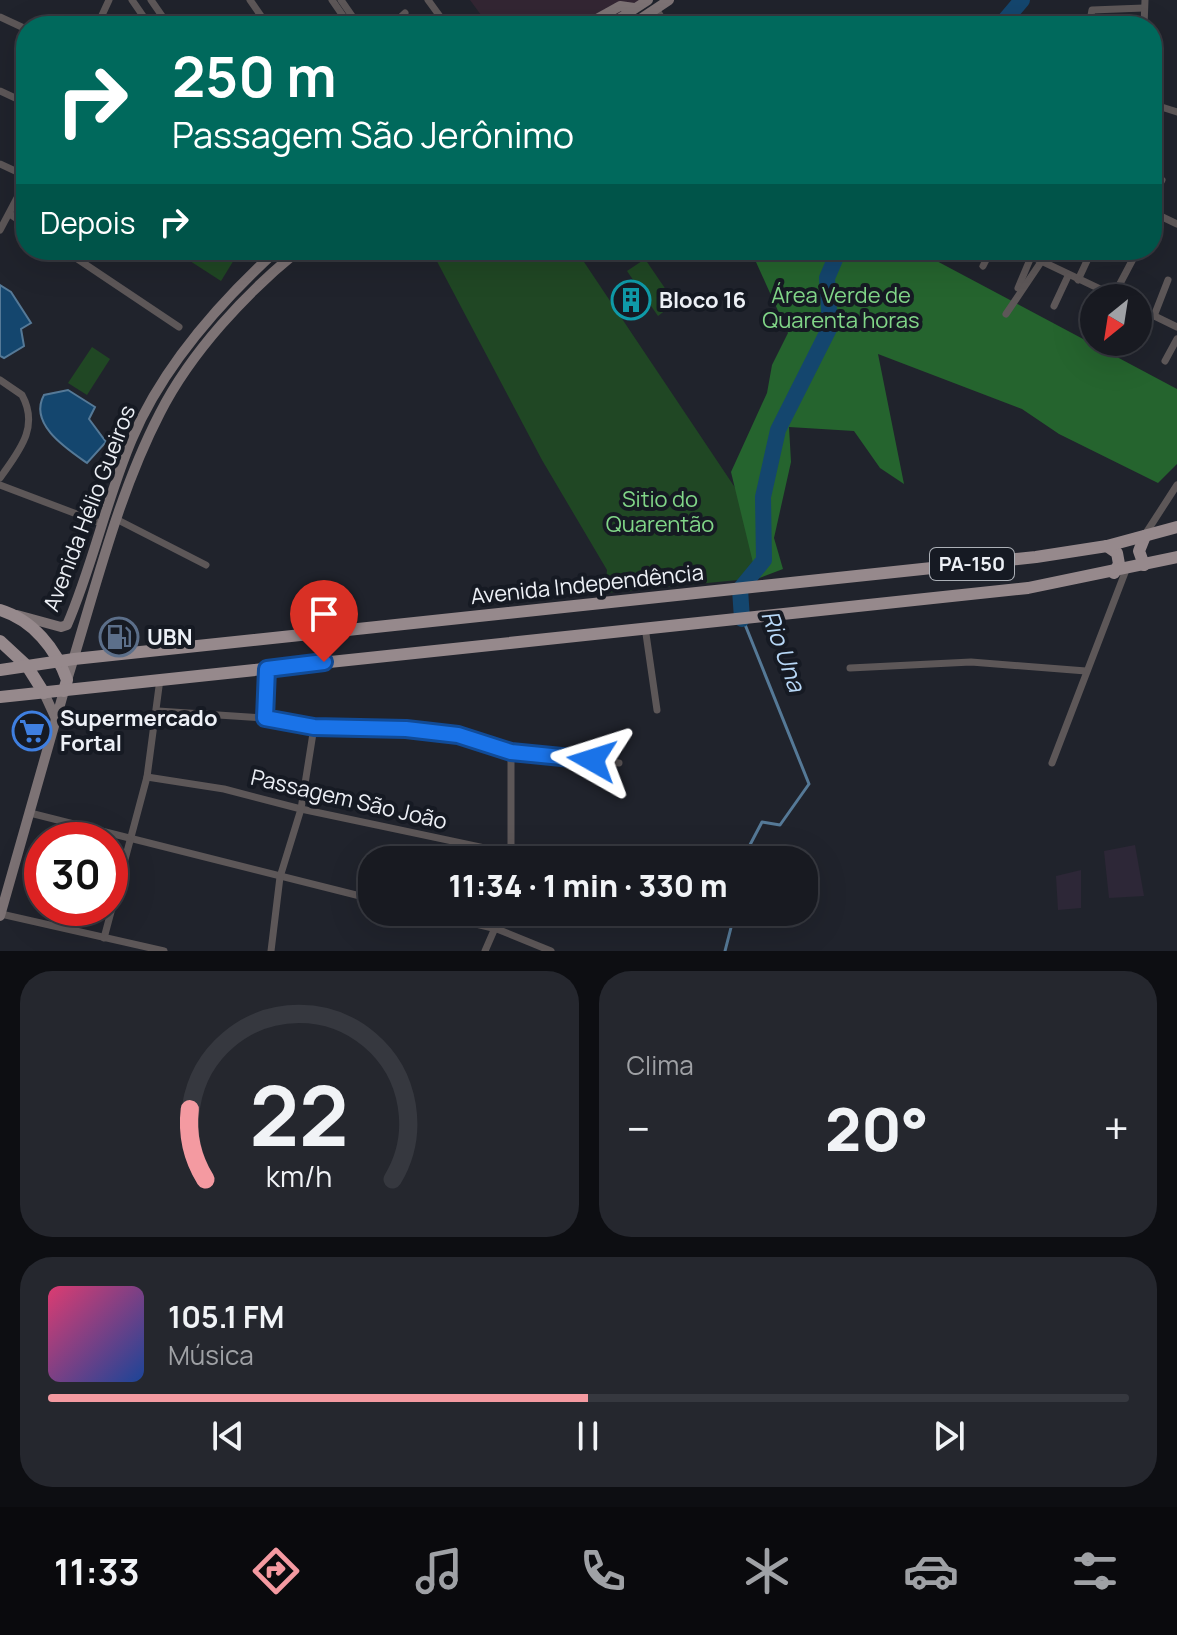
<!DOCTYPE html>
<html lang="pt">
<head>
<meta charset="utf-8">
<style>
  :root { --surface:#181a21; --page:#25272e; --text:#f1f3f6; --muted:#9fa1a5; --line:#36383f; --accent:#f49aa1 }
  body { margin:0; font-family:Manrope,sans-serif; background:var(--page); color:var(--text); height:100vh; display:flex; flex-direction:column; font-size:30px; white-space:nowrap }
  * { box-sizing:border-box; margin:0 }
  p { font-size:26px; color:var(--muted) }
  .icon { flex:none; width:44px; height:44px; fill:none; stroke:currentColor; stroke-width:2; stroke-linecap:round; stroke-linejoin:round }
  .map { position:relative; height:951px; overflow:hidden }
  .panel { display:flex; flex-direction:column; gap:20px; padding:20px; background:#0d0e12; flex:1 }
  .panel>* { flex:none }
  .banner { position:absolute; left:16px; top:16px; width:1146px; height:244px; border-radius:32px; box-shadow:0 8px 32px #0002,0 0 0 2px var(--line); background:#00695c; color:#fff; overflow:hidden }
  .needle { width:52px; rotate:210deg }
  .buttons { position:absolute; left:1080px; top:284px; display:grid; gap:16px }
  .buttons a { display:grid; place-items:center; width:72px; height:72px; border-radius:50%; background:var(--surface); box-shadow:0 8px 32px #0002,0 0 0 2px var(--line); font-size:40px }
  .speed { position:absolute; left:24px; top:822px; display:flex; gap:16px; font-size:40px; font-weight:700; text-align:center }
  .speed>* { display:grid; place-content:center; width:104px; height:104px; border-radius:50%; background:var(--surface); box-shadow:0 8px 32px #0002,0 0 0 2px var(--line); line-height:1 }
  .speed .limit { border:12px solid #d22; background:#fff; color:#111 }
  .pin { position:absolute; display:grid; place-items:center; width:68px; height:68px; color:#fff; margin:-82px -34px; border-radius:50% 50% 50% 0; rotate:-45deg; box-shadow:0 0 8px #0007 }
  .pin .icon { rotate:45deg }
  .me { position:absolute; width:88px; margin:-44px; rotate:276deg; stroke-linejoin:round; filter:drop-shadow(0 0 6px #0008) }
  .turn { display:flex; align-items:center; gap:28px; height:168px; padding:0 24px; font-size:36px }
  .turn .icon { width:104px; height:104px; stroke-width:2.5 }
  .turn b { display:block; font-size:56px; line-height:68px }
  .then { display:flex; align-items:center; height:76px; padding:0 24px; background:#0003; gap:16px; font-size:30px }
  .big { font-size:60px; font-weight:800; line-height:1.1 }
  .panel .card { flex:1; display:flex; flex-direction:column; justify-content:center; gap:12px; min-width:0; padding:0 28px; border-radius:32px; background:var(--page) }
  .panel .dial { align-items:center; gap:0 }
  .dial svg { height:208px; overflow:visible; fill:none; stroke:var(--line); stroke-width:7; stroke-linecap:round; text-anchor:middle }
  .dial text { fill:var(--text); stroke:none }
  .song { display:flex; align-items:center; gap:24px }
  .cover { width:96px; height:96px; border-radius:12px; background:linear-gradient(135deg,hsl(340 70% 55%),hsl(220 70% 35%)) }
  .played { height:8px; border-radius:4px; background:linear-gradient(90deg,var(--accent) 50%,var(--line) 50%) }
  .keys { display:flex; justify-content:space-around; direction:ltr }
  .heat { display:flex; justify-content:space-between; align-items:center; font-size:44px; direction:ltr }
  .panel .tiles { flex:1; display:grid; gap:20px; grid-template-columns:1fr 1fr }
  .card:last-child { grid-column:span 2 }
  .trip { position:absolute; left:358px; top:846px; width:460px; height:80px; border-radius:32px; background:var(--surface); box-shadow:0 8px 32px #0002,0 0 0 2px var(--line); font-weight:800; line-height:80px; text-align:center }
  .tab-bar { display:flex; height:128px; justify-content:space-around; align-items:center; background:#0a0a0d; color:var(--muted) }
  .tab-bar .icon { width:56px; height:56px }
  .tab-bar .current { color:var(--accent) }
  .tab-bar b { font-size:36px; color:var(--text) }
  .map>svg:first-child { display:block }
  .industrial { fill:#2d2737 }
  .education { fill:#332633 }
  .green { fill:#204724 }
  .forest { fill:#25642e }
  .water { fill:#14466e; stroke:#557997; stroke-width:2 }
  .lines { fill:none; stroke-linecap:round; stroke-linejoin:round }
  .stream { stroke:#557997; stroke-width:3 }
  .river { stroke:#14466e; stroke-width:16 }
  .street { stroke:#5d5758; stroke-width:7 }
  .secondary { stroke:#7d7375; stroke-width:10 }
  .primary { stroke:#96898c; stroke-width:12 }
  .route-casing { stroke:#114b97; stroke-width:20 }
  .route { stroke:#1a73e8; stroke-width:14 }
  .labels { text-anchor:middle; stroke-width:8; stroke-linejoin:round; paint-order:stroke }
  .shield { fill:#161a23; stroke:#acb0b7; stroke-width:2 }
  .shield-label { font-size:20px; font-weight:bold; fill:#edf0f6 }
  .park-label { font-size:22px; fill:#81d688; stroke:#161a23 }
  .poi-label { font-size:22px; font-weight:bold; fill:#edf0f6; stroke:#161a23; text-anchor:start }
  .street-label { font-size:22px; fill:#edf0f6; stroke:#161a23 }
  .water-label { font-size:24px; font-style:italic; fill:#b8d8f7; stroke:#161a23 }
</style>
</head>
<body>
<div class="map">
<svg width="1177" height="951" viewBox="0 0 1177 951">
  <rect width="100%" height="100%" fill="#20232c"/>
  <g class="industrial">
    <path d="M1135 845 1144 896 1109 898 1104 851Z"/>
    <path d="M1081 870V908L1058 910 1056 876Z"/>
  </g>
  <path class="education" d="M470 0H640L601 26H489Z"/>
  <g class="green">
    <path d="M173 250H229L237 255 221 281Z"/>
    <path d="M431 250H576L750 510 759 555 738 580 605 593 607 570 542 460Z"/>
    <path d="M645 259 675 303 658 316 627 271Z"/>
    <path d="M92 347 110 359 87 395 68 383Z"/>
  </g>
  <path class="forest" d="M767 250H916L1177 389V464L1158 483 1059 434 1022 409 878 354 904 484 880 468 854 431 789 427 791 462 774 538 783 569 757 579 731 472 767 393 772 365 788 333 756 262Z"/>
  <g class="water">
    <path d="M0 285 11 292 31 323 21 329 24 346 4 358 0 356Z"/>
    <path d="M68 390 95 407 89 419 106 442 87 463C67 449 28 424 44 395Z"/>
  </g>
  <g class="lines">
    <g class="stream">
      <path d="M742 860 762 822 780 825 809 784 744 622"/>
      <path d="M725 951 735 912"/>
    </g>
    <g class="river">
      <path d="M1000 26 1022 0"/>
      <path d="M742 619 740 589 764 560 763 497 778 430 830 327 827 278 839 250"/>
    </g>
    <g class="street">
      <path d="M132 0 150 26"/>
      <path d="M151 0 169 26"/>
      <path d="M250 0 268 26"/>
      <path d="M332 0 350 26"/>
      <path d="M341 0 359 26"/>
      <path d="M428 0 447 26"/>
      <path d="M656 9 667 26"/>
      <path d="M0 17 26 29"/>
      <path d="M97 26 109 0"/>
      <path d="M391 26 405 13"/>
      <path d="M1089 26 1092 10 1144 8"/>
      <path d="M1144 26 1145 0"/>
      <path d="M0 91 26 103"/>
      <path d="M1152 104 1177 112"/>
      <path d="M0 164 26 176"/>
      <path d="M1152 198 1162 180"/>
      <path d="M1152 212 1177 224"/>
      <path d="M10 214 26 225"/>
      <path d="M0 230 26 181"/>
      <path d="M64 250 179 327"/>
      <path d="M1018 250 1119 298"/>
      <path d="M983 266 991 250"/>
      <path d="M1078 280 1092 250"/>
      <path d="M1018 288 1031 257"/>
      <path d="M1114 295 1133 259"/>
      <path d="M1054 306 1068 276"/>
      <path d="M1138 308 1177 327"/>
      <path d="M1006 314 1041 262"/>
      <path d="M1154 316 1168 280"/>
      <path d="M1093 320 1094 319"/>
      <path d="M1138 323 1144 311"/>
      <path d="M1128 344 1129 342"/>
      <path d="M1165 361 1177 339"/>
      <path d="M0 380 22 395C40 428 18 452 0 478"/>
      <path d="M0 485 103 524"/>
      <path d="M118 520 206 565"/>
      <path d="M1146 533 1177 485"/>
      <path d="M645 627 657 710"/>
      <path d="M850 668 971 662 1086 671"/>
      <path d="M158 711 265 718 314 727 406 729 458 735 511 752 619 763"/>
      <path d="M265 718 267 669"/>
      <path d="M511 752V853"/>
      <path d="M1052 763 1126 570"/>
      <path d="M147 777 224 789 301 809 542 860"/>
      <path d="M30 813 372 899"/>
      <path d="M425 912 497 929 551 951"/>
      <path d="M1 914 164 951"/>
      <path d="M104 938 147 777 160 679"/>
      <path d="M271 951 280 877 301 809 314 727"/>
      <path d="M485 951 502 912"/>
    </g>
    <g class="secondary">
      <path d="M584 26 620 6 634 8"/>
      <path d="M608 26 648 0"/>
      <path d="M630 26 669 0"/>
      <path d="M17 615 61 627 67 625C93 565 106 500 132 439 163 366 219 303 277 250"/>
      <path d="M67 680C95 591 117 496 160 413 191 352 246 293 299 250"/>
      <path d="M44 693 56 719"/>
      <path d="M0 916 64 691"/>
    </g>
    <g class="primary">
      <path d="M1107 546 1117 553 1119 564 1114 573"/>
      <path d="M1144 565 1139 551 1145 536"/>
      <path d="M0 610C33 620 56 649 67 680L64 691"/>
      <path d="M0 641 27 666 44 693"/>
      <path d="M0 670 74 659 1036 557 1107 546 1177 527"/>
      <path d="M0 697 1028 588 1177 557"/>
    </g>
  </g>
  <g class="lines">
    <defs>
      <path id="route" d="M324 662 267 669 265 718 314 727 406 729 458 735 511 752 592 760"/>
    </defs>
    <use href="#route" class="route-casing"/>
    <use href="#route" class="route"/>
  </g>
  <defs>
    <symbol id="building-ring" viewBox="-11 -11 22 22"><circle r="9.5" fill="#161a23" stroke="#0f9aa8" stroke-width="1.5"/><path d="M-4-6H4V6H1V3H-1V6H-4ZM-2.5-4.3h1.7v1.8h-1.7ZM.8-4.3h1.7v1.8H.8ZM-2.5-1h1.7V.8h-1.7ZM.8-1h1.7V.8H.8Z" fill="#0f9aa8"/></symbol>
    <symbol id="fuel-ring" viewBox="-11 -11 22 22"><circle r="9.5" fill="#161a23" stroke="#5c6f8a" stroke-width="1.5"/><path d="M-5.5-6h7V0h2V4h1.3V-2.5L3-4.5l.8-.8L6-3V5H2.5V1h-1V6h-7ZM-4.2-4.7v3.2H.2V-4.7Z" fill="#5c6f8a"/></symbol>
    <symbol id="supermarket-ring" viewBox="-11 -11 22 22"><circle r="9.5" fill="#161a23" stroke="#3f7fe0" stroke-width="1.5"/><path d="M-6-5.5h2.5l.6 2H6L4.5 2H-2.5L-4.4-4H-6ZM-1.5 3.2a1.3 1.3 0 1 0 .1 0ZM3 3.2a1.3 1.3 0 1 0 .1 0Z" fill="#3f7fe0"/></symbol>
  </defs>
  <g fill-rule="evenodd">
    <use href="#building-ring" x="609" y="278" width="44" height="44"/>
    <use href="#fuel-ring" x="97" y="615" width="44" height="44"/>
    <use href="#supermarket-ring" x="10" y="709" width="44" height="44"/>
  </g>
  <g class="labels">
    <rect class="shield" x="930" y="548" width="84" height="32" rx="6"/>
    <g class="shield-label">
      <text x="972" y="571">PA-150</text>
    </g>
    <g class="park-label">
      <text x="841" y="303">Área Verde de<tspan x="841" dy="25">Quarenta horas</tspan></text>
      <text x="660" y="507">Sitio do<tspan x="660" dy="25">Quarentão</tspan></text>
    </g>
    <g class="poi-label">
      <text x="659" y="308">Bloco 16</text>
      <text x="147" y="645">UBN</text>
      <text x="60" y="726">Supermercado<tspan x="60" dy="25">Fortal</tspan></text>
    </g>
    <g class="street-label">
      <text transform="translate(89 508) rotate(-69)" y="8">Avenida Hélio Gueiros</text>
      <text transform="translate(587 584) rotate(-6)" y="8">Avenida Independência</text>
      <text transform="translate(349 799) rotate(13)" y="8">Passagem São João</text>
    </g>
    <g class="water-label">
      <text transform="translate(783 651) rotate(70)" y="8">Rio Una</text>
    </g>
  </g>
</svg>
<div class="buttons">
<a><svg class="needle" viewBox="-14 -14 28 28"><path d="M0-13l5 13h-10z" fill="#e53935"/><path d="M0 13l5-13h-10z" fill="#9fa1a5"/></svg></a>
</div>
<div class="speed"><div class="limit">30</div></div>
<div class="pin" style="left:324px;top:662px;background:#d93025"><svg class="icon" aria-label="arrive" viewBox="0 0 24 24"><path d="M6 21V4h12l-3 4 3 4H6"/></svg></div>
<svg class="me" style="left:592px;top:760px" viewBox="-20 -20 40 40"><path d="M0-17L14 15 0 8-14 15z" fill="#1a73e8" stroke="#fff" stroke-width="4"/></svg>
<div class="trip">11:34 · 1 min · 330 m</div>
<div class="banner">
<div class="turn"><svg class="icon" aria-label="right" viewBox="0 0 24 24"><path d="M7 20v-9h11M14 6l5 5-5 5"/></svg><div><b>250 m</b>Passagem São Jerônimo</div></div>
<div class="then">Depois<svg class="icon" aria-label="right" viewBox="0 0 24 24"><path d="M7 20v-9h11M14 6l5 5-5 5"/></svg></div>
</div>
</div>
<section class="panel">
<div class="tiles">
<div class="card dial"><svg viewBox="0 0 100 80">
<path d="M14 69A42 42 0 1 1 86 69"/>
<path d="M14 69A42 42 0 0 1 8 42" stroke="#f49aa1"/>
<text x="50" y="56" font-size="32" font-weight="700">22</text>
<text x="50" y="72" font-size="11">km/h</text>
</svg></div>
<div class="card"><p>Clima</p>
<div class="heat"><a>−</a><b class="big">20°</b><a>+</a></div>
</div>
<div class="card">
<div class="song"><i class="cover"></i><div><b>105.1 FM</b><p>Música</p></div></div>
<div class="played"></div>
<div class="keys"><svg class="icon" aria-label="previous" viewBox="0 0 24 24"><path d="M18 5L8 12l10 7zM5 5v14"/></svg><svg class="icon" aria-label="pause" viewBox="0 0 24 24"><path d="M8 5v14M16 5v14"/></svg><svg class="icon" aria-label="next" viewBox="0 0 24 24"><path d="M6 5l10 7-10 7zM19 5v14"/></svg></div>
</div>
</div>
</section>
<nav class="tab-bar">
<b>11:33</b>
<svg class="icon current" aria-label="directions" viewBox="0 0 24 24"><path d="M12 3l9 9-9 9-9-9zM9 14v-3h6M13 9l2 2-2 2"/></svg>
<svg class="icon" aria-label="music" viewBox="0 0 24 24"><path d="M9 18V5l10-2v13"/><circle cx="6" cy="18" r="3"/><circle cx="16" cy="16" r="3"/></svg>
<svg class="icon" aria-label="phone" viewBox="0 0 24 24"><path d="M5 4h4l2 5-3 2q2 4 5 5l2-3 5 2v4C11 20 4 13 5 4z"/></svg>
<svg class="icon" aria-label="climate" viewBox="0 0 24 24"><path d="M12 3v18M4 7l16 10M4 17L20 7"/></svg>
<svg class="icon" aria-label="car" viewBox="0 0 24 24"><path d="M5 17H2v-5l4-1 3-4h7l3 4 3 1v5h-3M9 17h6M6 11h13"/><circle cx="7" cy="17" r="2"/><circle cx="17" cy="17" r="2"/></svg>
<svg class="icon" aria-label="filters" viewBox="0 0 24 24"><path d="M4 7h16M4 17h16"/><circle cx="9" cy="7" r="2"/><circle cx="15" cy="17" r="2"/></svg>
</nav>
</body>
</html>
